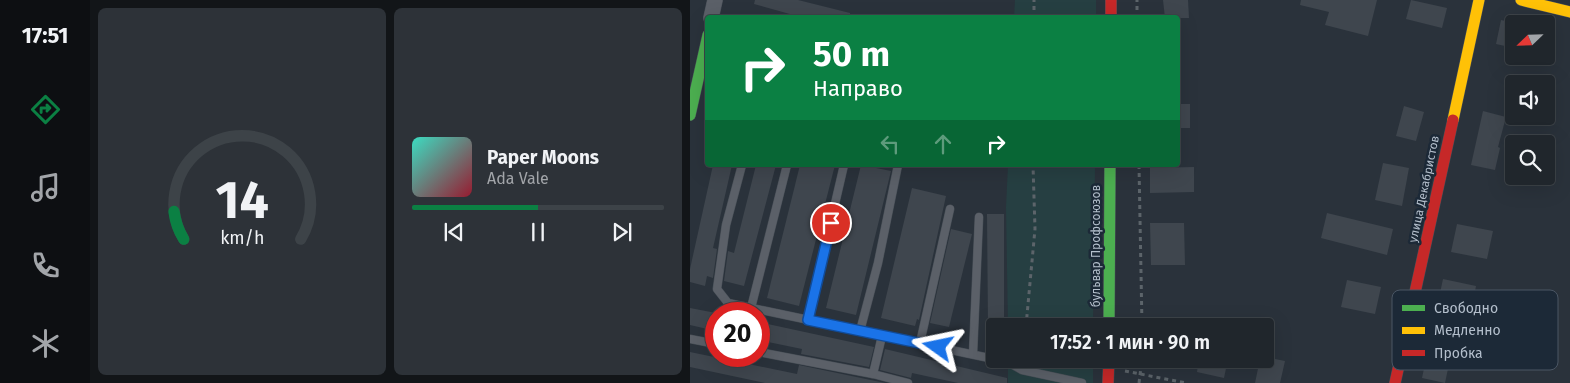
<!DOCTYPE html>
<html lang="ru">
<head>
<meta charset="utf-8">
<style>
  :root { --surface:#20262c; --page:#2d3238; --text:#f1f3f6; --muted:#a2a5a9; --line:#3d4348; --accent:#0b8043 }
  body { margin:0; font-family:"Fira Sans",sans-serif; background:var(--page); color:var(--text); height:100vh; display:flex; flex-direction:column; font-size:19px; white-space:nowrap }
  * { box-sizing:border-box; margin:0 }
  p { font-size:16px; color:var(--muted) }
  .icon { flex:none; width:28px; height:28px; fill:none; stroke:currentColor; stroke-width:2; stroke-linecap:round; stroke-linejoin:round }
  .map { position:relative; flex:1; overflow:hidden }
  .sheet { display:flex; flex-direction:column; gap:8px; padding:8px; background:#121518; width:600px }
  .sheet>* { flex:none }
  .guide { position:absolute; left:15px; top:15px; width:475px; height:152px; border-radius:5px; box-shadow:0 5px 20px #0002,0 0 0 1px var(--line); background:#0b8043; color:#fff; overflow:hidden }
  .needle { width:32px; rotate:247deg }
  .tools { position:absolute; left:815px; top:15px; display:grid; gap:10px }
  .tools a { display:grid; place-items:center; width:50px; height:50px; border-radius:5px; background:var(--surface); box-shadow:0 5px 20px #0002,0 0 0 1px var(--line); font-size:25px }
  .speed { position:absolute; left:15px; top:302px; display:flex; gap:10px; font-size:25px; font-weight:700; text-align:center }
  .speed>* { display:grid; place-content:center; width:65px; height:65px; border-radius:50%; background:var(--surface); box-shadow:0 5px 20px #0002,0 0 0 1px var(--line); line-height:1 }
  .speed .limit { border:8px solid #d22; background:#fff; color:#111 }
  .pin { position:absolute; display:grid; place-items:center; width:42px; height:42px; color:#fff; margin:-21px; border:2px solid #fff; border-radius:50%; box-shadow:0 1px 5px #0007 }
  .me { position:absolute; width:55px; margin:-28px; rotate:282deg; stroke-linejoin:round; filter:drop-shadow(0 0 4px #0008) }
  .turn { display:flex; align-items:center; gap:18px; height:105px; padding:0 25px; font-size:22px }
  .turn .icon { width:65px; height:65px; stroke-width:2.5 }
  .turn b { display:block; font-size:35px; line-height:42px }
  .lanes { display:flex; align-items:center; height:48px; padding:0 25px; background:#0003; justify-content:center; gap:25px; direction:ltr }
  .lanes .off { opacity:.35 }
  .sheet .tile { flex:1; display:flex; flex-direction:column; justify-content:center; gap:8px; min-width:0; padding:0 18px; border-radius:8px; background:var(--page) }
  .sheet .dial { align-items:center; gap:0 }
  .dial svg { height:130px; overflow:visible; fill:none; stroke:var(--line); stroke-width:7; stroke-linecap:round; text-anchor:middle }
  .dial text { fill:var(--text); stroke:none }
  .song { display:flex; align-items:center; gap:15px }
  .cover { width:60px; height:60px; border-radius:8px; background:linear-gradient(135deg,hsl(170 70% 55%),hsl(350 70% 35%)) }
  .played { height:5px; border-radius:2px; background:linear-gradient(90deg,var(--accent) 50%,var(--line) 50%) }
  .keys { display:flex; justify-content:space-around; direction:ltr }
  .sheet .tiles { flex:1; display:grid; gap:8px; grid-template-columns:repeat(2,1fr) }
  .trip { position:absolute; left:296px; top:318px; width:288px; height:50px; border-radius:5px; background:var(--surface); box-shadow:0 5px 20px #0002,0 0 0 1px var(--line); font-weight:600; line-height:50px; text-align:center }
  main { display:flex; flex:1; min-height:0 }
  .tabs { display:flex; flex-direction:column; width:90px; justify-content:space-around; align-items:center; background:#0d0f12; color:var(--muted) }
  .tabs .icon { width:35px; height:35px }
  .tabs .on { color:var(--accent) }
  .tabs b { font-size:22px; color:var(--text) }
  .map>svg:first-child { display:block }
  .green { fill:#263f42 }
  .building { fill:#3f464e }
  .lines { fill:none; stroke-linecap:round; stroke-linejoin:round }
  .lane-casing { stroke:#484f57; stroke-width:9 }
  .street-casing { stroke:#484f57; stroke-width:16 }
  .fast-casing { stroke:#484f57; stroke-width:12 }
  .slow-casing { stroke:#484f57; stroke-width:12 }
  .jam-casing { stroke:#484f57; stroke-width:12 }
  .path { stroke:#5c646a; stroke-width:3; stroke-dasharray:4 4; stroke-linecap:butt }
  .lane { stroke:#5b6068; stroke-width:8 }
  .street { stroke:#5b6068; stroke-width:15 }
  .fast { stroke:#4caf50; stroke-width:11 }
  .slow { stroke:#ffc107; stroke-width:11 }
  .jam { stroke:#c62828; stroke-width:11 }
  .route-casing { stroke:#114b97; stroke-width:12 }
  .route { stroke:#1a73e8; stroke-width:9 }
  .labels { text-anchor:middle; stroke-width:5; stroke-linejoin:round; paint-order:stroke }
  .street-label { font-size:12px; fill:#b4bfcc; stroke:#1c2937 }
  .key { fill:#1c2937; stroke:#4a5664; stroke-width:1 }
  .key-label { font-size:14px; fill:#b4bfcc }
</style>
</head>
<body>
<main>
<nav class="tabs">
<b>17:51</b>
<svg class="icon on" aria-label="directions" viewBox="0 0 24 24"><path d="M12 3l9 9-9 9-9-9zM9 14v-3h6M13 9l2 2-2 2"/></svg>
<svg class="icon" aria-label="music" viewBox="0 0 24 24"><path d="M9 18V5l10-2v13"/><circle cx="6" cy="18" r="3"/><circle cx="16" cy="16" r="3"/></svg>
<svg class="icon" aria-label="phone" viewBox="0 0 24 24"><path d="M5 4h4l2 5-3 2q2 4 5 5l2-3 5 2v4C11 20 4 13 5 4z"/></svg>
<svg class="icon" aria-label="climate" viewBox="0 0 24 24"><path d="M12 3v18M4 7l16 10M4 17L20 7"/></svg>
</nav>
<section class="sheet">
<div class="tiles">
<div class="tile dial"><svg viewBox="0 0 100 80">
<path d="M14 69A42 42 0 1 1 86 69"/>
<path d="M14 69A42 42 0 0 1 8 52" stroke="#0b8043"/>
<text x="50" y="56" font-size="32" font-weight="700">14</text>
<text x="50" y="72" font-size="11">km/h</text>
</svg></div>
<div class="tile">
<div class="song"><i class="cover"></i><div><b>Paper Moons</b><p>Ada Vale</p></div></div>
<div class="played"></div>
<div class="keys"><svg class="icon" aria-label="previous" viewBox="0 0 24 24"><path d="M18 5L8 12l10 7zM5 5v14"/></svg><svg class="icon" aria-label="pause" viewBox="0 0 24 24"><path d="M8 5v14M16 5v14"/></svg><svg class="icon" aria-label="next" viewBox="0 0 24 24"><path d="M6 5l10 7-10 7zM19 5v14"/></svg></div>
</div>
</div>
</section>
<div class="map">
<svg width="880" height="383" viewBox="0 0 880 383">
  <rect width="100%" height="100%" fill="#2a323b"/>
  <g class="green">
    <path d="M325 0H406V17H324Z"/>
    <path d="M318 165H405L403 326H318L316 207Z"/>
    <rect x="318" y="359" width="85" height="24"/>
  </g>
  <g class="building">
    <path d="M65 0H108L160 13V18H106L107 16 64 4Z"/>
    <path d="M473 0H498L499 18H475Z"/>
    <path d="M611 0H687L678 36 635 25 639 12 610 5Z"/>
    <path d="M721 0 757 8 752 28 716 19Z"/>
    <path d="M811 20 824 23V48L806 44Z"/>
    <rect x="488" y="104" width="12" height="24"/>
    <path d="M714 106 734 112 726 141 706 136Z"/>
    <path d="M793 111 816 117 808 147 810 148 805 170 781 165Z"/>
    <path d="M693 163 719 168 712 206 685 200Z"/>
    <path d="M23 165H42L23 248 27 249 23 278 17 276 15 286 0 282V269Z"/>
    <path d="M66 165H86L54 286 34 281 38 251 44 253Z"/>
    <path d="M110 165H145L109 306 77 298Z"/>
    <path d="M171 165H187L186 168 201 171 166 315 136 308Z"/>
    <path d="M504 167V192L460 193V168Z"/>
    <path d="M222 188 256 196 229 320 227 319 225 326 191 318Z"/>
    <path d="M637 213 703 229 697 255 631 238Z"/>
    <path d="M297 214H314V326H298Z"/>
    <path d="M460 223H494L495 265H461Z"/>
    <path d="M767 224 803 231 797 259 761 252Z"/>
    <path d="M261 229 282 234 259 327 240 323Z"/>
    <path d="M753 279 786 286 782 307 775 306 765 345H763L755 383 732 378Z"/>
    <path d="M657 280 691 287 685 314 651 307Z"/>
    <path d="M0 308 26 313V331L0 325Z"/>
    <path d="M69 322 184 347 179 367 111 354 112 349 69 340Z"/>
    <path d="M195 349 317 378V383H268L222 373 221 378 190 370Z"/>
    <path d="M0 352 107 374 109 365 195 383H75L0 367Z"/>
    <path d="M575 357 595 361 590 383H565L570 359H575Z"/>
    <path d="M509 359H538L534 378 507 372Z"/>
  </g>
  <g class="lines">
    <defs>
      <g id="lane">
        <path d="M52 165 36 225 27 289 38 303 318 362 332 370 392 383"/>
        <path d="M61 308 97 165"/>
        <path d="M118 320 154 165"/>
        <path d="M170 331 188 263 208 165"/>
        <path d="M0 339 26 344"/>
        <path d="M230 343 260 209"/>
        <path d="M69 352 183 374 218 383"/>
        <path d="M283 354 289 217"/>
        <path d="M183 374 192 336"/>
      </g>
      <path id="street" d="M21 18 25 0"/>
      <g id="fast">
        <path d="M0 115 18 35"/>
        <path d="M419 326 420 165"/>
      </g>
      <g id="slow">
        <path d="M831 0 880 12"/>
        <path d="M763 120 789 0"/>
      </g>
      <g id="jam">
        <path d="M421 0V18"/>
        <path d="M418 383 419 359"/>
        <path d="M705 383 763 120"/>
      </g>
    </defs>
    <use href="#lane" class="lane-casing"/>
    <use href="#street" class="street-casing"/>
    <use href="#fast" class="fast-casing"/>
    <use href="#slow" class="slow-casing"/>
    <use href="#jam" class="jam-casing"/>
    <g class="path">
      <path d="M344 18V0"/>
      <path d="M447 18V0"/>
      <path d="M449 165 452 326"/>
      <path d="M336 326 345 229 343 165"/>
      <path d="M362 359 401 365"/>
      <path d="M435 371 496 383"/>
      <path d="M449 383 452 359"/>
    </g>
    <use href="#lane" class="lane"/>
    <use href="#street" class="street"/>
    <use href="#fast" class="fast"/>
    <use href="#slow" class="slow"/>
    <use href="#jam" class="jam"/>
  </g>
  <g class="lines">
    <defs>
      <path id="route" d="M141 223 118 320 248 347"/>
    </defs>
    <use href="#route" class="route-casing"/>
    <use href="#route" class="route"/>
  </g>
  <g class="labels">
    <g class="street-label">
      <text transform="translate(734 189) rotate(-78)" y="4">улица Декабристов</text>
      <text transform="translate(406 246) rotate(-90)" y="4">бульвар Профсоюзов</text>
    </g>
  </g>
  <rect x="702" y="290" width="166" height="80" rx="8" class="key"/>
  <rect x="712" y="305" width="23" height="6" fill="#4caf50"/>
  <rect x="712" y="327" width="23" height="7" fill="#ffc107"/>
  <rect x="712" y="350" width="23" height="6" fill="#c62828"/>
  <g class="key-label">
    <text x="744" y="313">Свободно</text>
    <text x="744" y="335">Медленно</text>
    <text x="744" y="358">Пробка</text>
  </g>
</svg>
<div class="tools">
<a><svg class="needle" viewBox="-14 -14 28 28"><path d="M0-13l5 13h-10z" fill="#e53935"/><path d="M0 13l5-13h-10z" fill="#a2a5a9"/></svg></a>
<a><svg class="icon" aria-label="sound" viewBox="0 0 24 24"><path d="M4 9h4l5-4v14l-5-4H4zM17 9q2 3 0 6"/></svg></a>
<a><svg class="icon" aria-label="search" viewBox="0 0 24 24"><circle cx="10" cy="10" r="6"/><path d="M15 15l6 6"/></svg></a>
</div>
<div class="speed"><div class="limit">20</div></div>
<div class="pin" style="left:141px;top:223px;background:#d93025"><svg class="icon" aria-label="arrive" viewBox="0 0 24 24"><path d="M6 21V4h12l-3 4 3 4H6"/></svg></div>
<svg class="me" style="left:248px;top:347px" viewBox="-20 -20 40 40"><path d="M0-17L14 15 0 8-14 15z" fill="#1a73e8" stroke="#fff" stroke-width="4"/></svg>
<div class="trip">17:52 · 1 мин · 90 m</div>
<div class="guide">
<div class="turn"><svg class="icon" aria-label="right" viewBox="0 0 24 24"><path d="M7 20v-9h11M14 6l5 5-5 5"/></svg><div><b>50 m</b>Направо</div></div>
<div class="lanes"><svg class="icon off" aria-label="left" viewBox="0 0 24 24"><path d="M17 20v-9H6M10 6l-5 5 5 5"/></svg><svg class="icon off" aria-label="ahead" viewBox="0 0 24 24"><path d="M12 20V5M6 11l6-6 6 6"/></svg><svg class="icon" aria-label="right" viewBox="0 0 24 24"><path d="M7 20v-9h11M14 6l5 5-5 5"/></svg></div>
</div>
</div>
</main>
</body>
</html>
